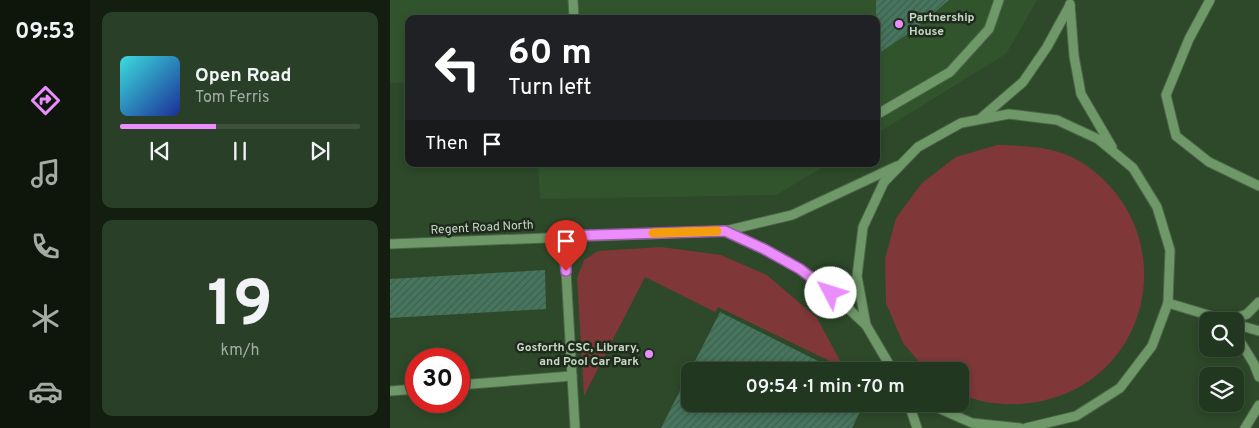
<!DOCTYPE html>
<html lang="en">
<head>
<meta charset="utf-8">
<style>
  :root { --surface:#22371f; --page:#2a3f28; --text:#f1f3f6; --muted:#a2aca4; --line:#3f513d; --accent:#eb8dfc }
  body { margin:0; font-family:Overpass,sans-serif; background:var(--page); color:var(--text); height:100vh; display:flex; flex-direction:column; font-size:19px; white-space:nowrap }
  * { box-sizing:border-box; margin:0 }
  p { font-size:16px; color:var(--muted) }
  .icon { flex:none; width:28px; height:28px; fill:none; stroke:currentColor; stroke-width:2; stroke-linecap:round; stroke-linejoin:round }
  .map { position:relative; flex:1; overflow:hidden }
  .side { display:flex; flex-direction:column; gap:12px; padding:12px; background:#131e11; width:300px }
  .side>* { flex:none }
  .top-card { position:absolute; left:15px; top:15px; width:475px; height:152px; border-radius:10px; box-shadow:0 2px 8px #0003,0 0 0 1px var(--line); background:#202124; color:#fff; overflow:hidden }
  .fabs { position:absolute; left:809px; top:312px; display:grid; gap:10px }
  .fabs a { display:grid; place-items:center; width:45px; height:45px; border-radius:10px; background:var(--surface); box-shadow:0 2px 8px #0003,0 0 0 1px var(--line); font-size:25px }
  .speed { position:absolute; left:15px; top:348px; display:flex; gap:10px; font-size:25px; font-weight:700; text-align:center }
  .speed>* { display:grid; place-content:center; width:65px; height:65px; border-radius:50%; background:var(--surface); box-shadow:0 2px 8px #0003,0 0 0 1px var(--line); line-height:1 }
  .speed .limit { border:8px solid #d22; background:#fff; color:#111 }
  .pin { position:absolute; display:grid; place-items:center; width:42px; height:42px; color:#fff; margin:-51px -21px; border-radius:50% 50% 50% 0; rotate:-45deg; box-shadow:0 0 5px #0007 }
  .pin .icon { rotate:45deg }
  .me { position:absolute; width:55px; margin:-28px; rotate:310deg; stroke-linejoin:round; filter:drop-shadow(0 0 4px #0008) }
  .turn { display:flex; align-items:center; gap:18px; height:105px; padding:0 20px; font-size:22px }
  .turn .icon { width:65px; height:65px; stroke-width:2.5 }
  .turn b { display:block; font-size:35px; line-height:42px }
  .then { display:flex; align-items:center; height:48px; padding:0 20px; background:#0003; gap:10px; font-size:19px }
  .side .widget { flex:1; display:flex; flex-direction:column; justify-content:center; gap:8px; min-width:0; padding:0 18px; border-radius:10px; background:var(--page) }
  .side .dial { align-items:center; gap:0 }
  .dial b { font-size:65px; line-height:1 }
  .song { display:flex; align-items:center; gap:15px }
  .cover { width:60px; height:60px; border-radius:8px; background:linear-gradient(135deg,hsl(180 70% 55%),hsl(230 70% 35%)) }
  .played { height:5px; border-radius:2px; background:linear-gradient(90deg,var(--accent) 40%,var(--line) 40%) }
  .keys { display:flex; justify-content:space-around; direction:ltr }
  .trip { position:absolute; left:291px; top:362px; width:288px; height:50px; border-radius:10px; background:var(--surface); box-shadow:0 2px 8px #0003,0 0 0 1px var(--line); font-weight:600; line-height:50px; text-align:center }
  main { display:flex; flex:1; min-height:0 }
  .tab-bar { display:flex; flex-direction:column; width:90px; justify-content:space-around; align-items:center; background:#0e160c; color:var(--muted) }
  .tab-bar .icon { width:35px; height:35px }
  .tab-bar .selected { color:var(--accent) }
  .tab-bar b { font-size:22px; color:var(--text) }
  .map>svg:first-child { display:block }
  .built { fill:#31542d }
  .green { fill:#7f3738 }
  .building { fill:url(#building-hatch) }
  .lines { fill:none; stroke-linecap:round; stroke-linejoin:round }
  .minor-casing { stroke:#4c6648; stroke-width:11 }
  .minor { stroke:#6f9869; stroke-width:9 }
  .route-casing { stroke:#995ca4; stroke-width:12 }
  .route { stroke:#eb8dfc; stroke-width:9 }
  .slow { stroke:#f59e0b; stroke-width:9 }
  .poi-dot { fill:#eb8dfc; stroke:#1f2c1d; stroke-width:2 }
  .labels { text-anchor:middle; stroke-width:5; stroke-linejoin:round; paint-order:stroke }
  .poi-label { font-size:12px; font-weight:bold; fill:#c8d9c6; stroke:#1f2c1d; text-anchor:start }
  .street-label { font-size:12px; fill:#c8d9c6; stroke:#1f2c1d }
</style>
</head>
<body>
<main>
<nav class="tab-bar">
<b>09:53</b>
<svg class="icon selected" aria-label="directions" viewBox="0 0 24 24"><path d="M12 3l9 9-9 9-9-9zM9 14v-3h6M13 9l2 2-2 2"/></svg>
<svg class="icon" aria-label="music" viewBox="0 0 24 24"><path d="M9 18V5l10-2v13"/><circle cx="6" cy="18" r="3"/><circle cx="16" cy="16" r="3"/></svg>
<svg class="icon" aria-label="phone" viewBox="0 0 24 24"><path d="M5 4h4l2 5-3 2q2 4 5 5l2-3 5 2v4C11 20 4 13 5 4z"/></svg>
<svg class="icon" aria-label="climate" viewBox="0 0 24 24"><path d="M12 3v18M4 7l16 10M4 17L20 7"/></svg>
<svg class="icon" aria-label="car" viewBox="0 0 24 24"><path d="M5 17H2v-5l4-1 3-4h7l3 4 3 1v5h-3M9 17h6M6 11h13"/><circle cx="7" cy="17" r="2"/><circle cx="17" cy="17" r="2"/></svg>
</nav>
<section class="side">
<div class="widget">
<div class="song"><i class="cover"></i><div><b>Open Road</b><p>Tom Ferris</p></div></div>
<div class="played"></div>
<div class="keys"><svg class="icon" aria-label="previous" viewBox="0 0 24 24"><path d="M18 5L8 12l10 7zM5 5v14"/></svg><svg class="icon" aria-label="pause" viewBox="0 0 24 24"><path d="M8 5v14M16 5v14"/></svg><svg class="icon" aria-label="next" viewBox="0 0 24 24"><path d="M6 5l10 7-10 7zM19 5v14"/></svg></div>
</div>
<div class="widget dial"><b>19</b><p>km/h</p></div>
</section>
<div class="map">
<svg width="869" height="428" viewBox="0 0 869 428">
  <defs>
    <pattern id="building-hatch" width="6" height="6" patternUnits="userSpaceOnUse" patternTransform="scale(1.25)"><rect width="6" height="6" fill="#46765e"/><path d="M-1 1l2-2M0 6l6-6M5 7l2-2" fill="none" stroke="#425e4e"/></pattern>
  </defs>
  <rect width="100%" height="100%" fill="#2d4929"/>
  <g class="built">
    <path d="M0 0H647L616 54 486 134V19H19V82L0 83Z"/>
    <path d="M148 164H438L386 195 150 199Z"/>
  </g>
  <g class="green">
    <path d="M607 145C636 146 666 146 691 162 796 229 764 387 640 403 618 406 590 404 570 393V371H537L513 343 496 303 495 259 506 218 532 183 566 157Z"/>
    <path d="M271 247 331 255 377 275 427 318 454 368 328 307 325 312 255 277 194 396 187 278 194 260 208 251Z"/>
  </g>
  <g class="building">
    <path d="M486 0H559L525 29 486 55Z"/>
    <path d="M155 270 156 309 0 318V279Z"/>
    <path d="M330 312 448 371H300V404H474L462 428H271Z"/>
  </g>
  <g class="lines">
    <defs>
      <g id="minor">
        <path d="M183 0 184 19"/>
        <path d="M820 0 799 39 776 95 786 136 819 162 869 186"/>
        <path d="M680 4 684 56 691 94 722 147"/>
        <path d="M486 115 560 72 599 29 609 0"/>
        <path d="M590 119 633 82 657 47 680 5"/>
        <path d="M336 231C367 246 399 260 427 281 445 294 460 311 476 325"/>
        <path d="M174 236 185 428"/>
        <path d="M0 244 335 231 402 215 507 166"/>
        <path d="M778 303 838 321"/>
        <path d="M838 321 857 314 869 302"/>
        <path d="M845 324 869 331"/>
        <path d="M845 333 864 364 869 377"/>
        <path d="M503 371 476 325 467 276 473 227 494 182 528 147 571 123 619 114 667 120 708 139 743 168 767 207 780 250 778 303 762 346 730 388 686 416 636 428"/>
        <path d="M69 385 182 376"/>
        <path d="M0 391 26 389"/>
        <path d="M519 404 527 428"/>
        <path d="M539 404 582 423 630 428"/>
        <path d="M855 428 869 405"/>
      </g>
    </defs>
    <use href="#minor" class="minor-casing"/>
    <use href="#minor" class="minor"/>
  </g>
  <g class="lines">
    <defs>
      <path id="route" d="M176 271 174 236 335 231 374 249 410 269 441 293"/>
    </defs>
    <use href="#route" class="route-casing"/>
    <use href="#route" class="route"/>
    <path class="slow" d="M263 233 327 231"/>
  </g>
  <g class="poi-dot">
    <circle cx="509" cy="24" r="5"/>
    <circle cx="259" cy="354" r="5"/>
  </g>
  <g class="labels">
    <g class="poi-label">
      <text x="519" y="21">Partnership<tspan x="519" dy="14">House</tspan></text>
      <text x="249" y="351" text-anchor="end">Gosforth CSC, Library,<tspan x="249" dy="14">and Pool Car Park</tspan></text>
    </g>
    <g class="street-label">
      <text transform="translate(92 227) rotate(-3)" y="4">Regent Road North</text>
    </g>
  </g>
</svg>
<div class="fabs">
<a><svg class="icon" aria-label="search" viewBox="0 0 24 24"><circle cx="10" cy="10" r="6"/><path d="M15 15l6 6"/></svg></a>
<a><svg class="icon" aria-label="layers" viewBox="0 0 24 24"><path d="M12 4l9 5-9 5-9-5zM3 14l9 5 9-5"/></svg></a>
</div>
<div class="speed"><div class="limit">30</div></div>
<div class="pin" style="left:176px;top:271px;background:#d93025"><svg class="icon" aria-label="arrive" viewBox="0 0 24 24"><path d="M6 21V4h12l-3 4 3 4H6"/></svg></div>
<svg class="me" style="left:441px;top:293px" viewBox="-20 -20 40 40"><circle r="19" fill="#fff"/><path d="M0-13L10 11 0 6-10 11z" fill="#eb8dfc"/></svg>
<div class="trip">09:54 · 1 min · 70 m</div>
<div class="top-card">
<div class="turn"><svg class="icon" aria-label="left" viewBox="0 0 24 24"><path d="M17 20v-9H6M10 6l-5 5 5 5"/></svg><div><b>60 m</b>Turn left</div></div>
<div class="then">Then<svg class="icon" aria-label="arrive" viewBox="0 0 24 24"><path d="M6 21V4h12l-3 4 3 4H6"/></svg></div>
</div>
</div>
</main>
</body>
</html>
